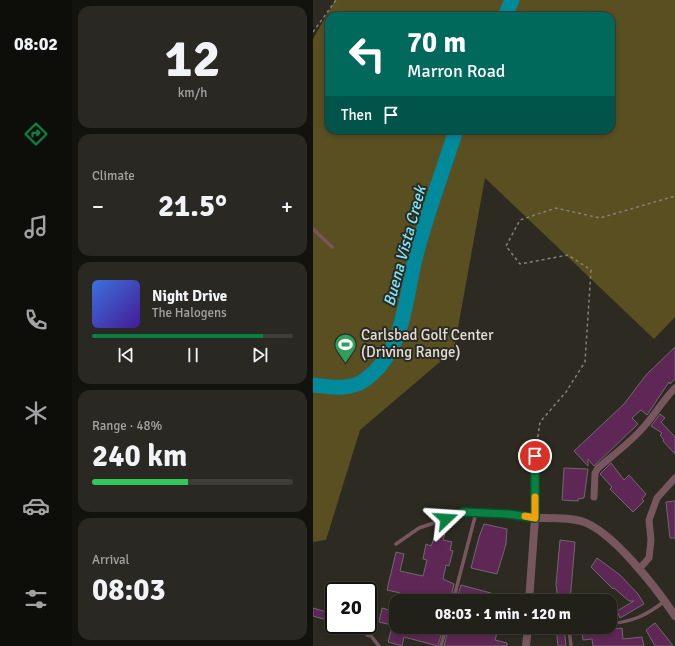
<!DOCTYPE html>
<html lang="en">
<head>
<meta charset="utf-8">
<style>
  :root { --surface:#212019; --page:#292822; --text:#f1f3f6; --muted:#a2a3a2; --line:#3e3e38; --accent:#0b8043 }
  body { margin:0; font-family:Signika,sans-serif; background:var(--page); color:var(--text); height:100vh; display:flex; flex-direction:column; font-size:15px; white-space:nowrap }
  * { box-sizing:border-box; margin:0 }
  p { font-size:13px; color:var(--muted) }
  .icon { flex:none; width:22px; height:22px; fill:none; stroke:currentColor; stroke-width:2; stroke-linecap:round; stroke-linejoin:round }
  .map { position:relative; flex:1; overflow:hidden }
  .drawer { display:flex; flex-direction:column; gap:6px; padding:6px; background:#12120e; width:241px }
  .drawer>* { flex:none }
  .guide { position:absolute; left:12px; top:12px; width:290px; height:122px; border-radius:12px; box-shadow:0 2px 6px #0003,0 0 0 1px var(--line); background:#00695c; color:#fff; overflow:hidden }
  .speed { position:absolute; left:12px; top:582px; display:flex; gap:8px; font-size:20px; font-weight:700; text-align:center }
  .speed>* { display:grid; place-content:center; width:52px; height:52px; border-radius:50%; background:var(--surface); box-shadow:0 2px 6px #0003,0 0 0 1px var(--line); line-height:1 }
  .speed .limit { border:2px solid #111; border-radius:6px; background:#fff; color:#111 }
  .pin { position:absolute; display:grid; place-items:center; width:34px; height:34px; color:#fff; margin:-17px; border:2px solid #fff; border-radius:50%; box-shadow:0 1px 4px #0007 }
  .me { position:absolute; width:44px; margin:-22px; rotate:70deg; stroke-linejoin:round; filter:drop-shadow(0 0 3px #0008) }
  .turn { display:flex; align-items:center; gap:14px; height:84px; padding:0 16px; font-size:18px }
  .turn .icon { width:52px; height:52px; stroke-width:2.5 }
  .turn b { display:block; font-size:28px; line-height:34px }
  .then { display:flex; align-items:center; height:38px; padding:0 16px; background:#0003; gap:8px; font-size:15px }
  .big { font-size:30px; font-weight:700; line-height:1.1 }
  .drawer .tile { flex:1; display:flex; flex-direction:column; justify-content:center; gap:6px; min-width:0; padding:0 14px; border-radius:12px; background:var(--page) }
  .drawer .dial { align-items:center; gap:0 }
  .dial b { font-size:52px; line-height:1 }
  .song { display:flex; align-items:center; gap:12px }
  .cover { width:48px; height:48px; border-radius:6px; background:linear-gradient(135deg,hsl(220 70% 55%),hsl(260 70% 35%)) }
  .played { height:4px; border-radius:2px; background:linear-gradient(90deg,var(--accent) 85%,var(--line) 85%) }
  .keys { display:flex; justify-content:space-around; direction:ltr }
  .heat { display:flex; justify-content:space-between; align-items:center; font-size:22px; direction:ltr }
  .charge { height:6px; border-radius:3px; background:linear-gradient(90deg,#34c759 48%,var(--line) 0) }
  .trip { position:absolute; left:76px; top:594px; width:228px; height:40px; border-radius:12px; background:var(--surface); box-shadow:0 2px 6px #0003,0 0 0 1px var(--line); font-weight:700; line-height:40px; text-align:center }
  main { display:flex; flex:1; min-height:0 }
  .tab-bar { display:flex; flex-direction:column; width:72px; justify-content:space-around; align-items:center; background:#0d0d0a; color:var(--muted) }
  .tab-bar .icon { width:28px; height:28px }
  .tab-bar .current { color:var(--accent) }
  .tab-bar b { font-size:18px; color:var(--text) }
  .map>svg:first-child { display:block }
  .green { fill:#594f21; fill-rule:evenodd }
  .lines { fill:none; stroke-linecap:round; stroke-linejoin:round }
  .river { stroke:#008a9c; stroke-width:15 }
  .building { fill:#5e2755; stroke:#71676f }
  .path { stroke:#838179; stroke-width:1.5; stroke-dasharray:3 3; stroke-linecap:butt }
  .service { stroke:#77565e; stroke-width:3.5 }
  .minor { stroke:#77565e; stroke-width:7 }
  .tertiary { stroke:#77565e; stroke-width:8 }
  .route-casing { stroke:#07532c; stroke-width:10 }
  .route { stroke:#0b8043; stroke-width:7 }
  .slow { stroke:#f59e0b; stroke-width:7 }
  .labels { text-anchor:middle; stroke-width:4; stroke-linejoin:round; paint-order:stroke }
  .poi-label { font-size:15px; fill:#e0ded8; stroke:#2c2a21; text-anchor:start }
  .water-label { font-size:16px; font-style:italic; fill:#7ae8fc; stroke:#2c2a21 }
</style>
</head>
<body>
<main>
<nav class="tab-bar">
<b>08:02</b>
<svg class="icon current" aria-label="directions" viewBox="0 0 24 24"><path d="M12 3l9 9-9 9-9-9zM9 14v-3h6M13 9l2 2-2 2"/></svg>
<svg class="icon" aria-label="music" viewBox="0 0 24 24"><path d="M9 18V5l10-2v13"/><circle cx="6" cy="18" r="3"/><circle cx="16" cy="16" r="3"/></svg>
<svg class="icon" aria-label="phone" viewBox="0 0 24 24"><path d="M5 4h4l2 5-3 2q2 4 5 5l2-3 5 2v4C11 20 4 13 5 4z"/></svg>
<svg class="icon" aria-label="climate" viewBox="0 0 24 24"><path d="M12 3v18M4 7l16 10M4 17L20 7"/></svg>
<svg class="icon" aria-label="car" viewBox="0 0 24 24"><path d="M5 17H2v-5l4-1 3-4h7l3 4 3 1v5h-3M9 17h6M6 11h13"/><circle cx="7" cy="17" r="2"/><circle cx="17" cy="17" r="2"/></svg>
<svg class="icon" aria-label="filters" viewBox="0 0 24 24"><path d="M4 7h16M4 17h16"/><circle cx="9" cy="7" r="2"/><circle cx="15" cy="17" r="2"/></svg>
</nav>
<section class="drawer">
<div class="tile dial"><b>12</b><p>km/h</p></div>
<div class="tile"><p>Climate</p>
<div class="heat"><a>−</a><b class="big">21.5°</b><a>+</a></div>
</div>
<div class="tile">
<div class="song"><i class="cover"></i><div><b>Night Drive</b><p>The Halogens</p></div></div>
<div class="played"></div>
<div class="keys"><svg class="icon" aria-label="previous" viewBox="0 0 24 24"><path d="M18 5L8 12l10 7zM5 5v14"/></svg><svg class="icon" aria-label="pause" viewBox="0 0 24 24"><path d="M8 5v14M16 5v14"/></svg><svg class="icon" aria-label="next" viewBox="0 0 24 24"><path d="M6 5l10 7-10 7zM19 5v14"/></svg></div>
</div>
<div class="tile"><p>Range · 48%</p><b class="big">240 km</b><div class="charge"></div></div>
<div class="tile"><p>Arrival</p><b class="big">08:03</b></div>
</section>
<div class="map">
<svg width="362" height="646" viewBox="0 0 362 646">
  <rect width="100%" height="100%" fill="#2c2a21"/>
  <path class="green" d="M22 0H362V317L341 339 172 178 141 350 47 430 13 540 0 542V39ZM16 16H298V130H16Z"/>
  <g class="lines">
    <g class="river">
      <path d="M192 16 199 0"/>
      <path d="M0 385C18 387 38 391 53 379 92 350 92 298 103 255 114 213 130 171 143 130"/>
    </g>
  </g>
  <g class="building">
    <path d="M362 347V379L357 384 356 382 334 415 328 410 319 418 325 424 281 466 275 459V466L261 451 311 404 333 375Z"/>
    <path d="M347 414 352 418 348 422 362 437V454L350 441 351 440 347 435 349 433 338 426Z"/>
    <path d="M298 463 311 480 316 475 333 494 329 499 331 501 320 512 297 489 299 487 287 474Z"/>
    <path d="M251 468 275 469 271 498 265 499V501L249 500Z"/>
    <path d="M362 501V538H357L353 502Z"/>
    <path d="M171 524 194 529 193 544 184 574 158 568 166 537Z"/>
    <path d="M124 531 132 533 130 540 139 542 137 550 140 551 136 566 133 565 130 579 141 584 137 601H94L86 599 87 593 74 590 83 552 91 554 87 571 110 576 114 560 110 559 113 544 118 546Z"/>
    <path d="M247 540 262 542 257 601H246L244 592 243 585Z"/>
    <path d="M284 558 307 575 325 594 331 604 307 618 304 611 321 601H316L301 588 300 589 278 567Z"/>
    <path d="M148 585 196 598V601H143Z"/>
    <path d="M294 594 295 601H275V597Z"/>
    <path d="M0 608 21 614V622L0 616Z"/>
    <path d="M69 608 83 612V626L66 622Z"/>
    <path d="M342 623 354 638 360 646H342L333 630Z"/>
    <path d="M79 627H130L125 646 91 637 89 646 75 642Z"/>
    <path d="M136 627H168L180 630V632L184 633 182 640 194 643V646H131Z"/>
    <path d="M243 627H251L253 646H245Z"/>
    <path d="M309 628 310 639 329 637 331 646H280L279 639 270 640 269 633Z"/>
  </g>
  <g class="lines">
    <g class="path">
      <path d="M0 32 23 0"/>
      <path d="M223 449 227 422 253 392 272 362 278 270 255 255 207 264 193 246 207 220 243 208 287 218 362 196"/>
    </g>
    <g class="service">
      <path d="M0 229 19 247"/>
      <path d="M83 544 106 528 150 513 195 514 222 518"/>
      <path d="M140 601 163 513"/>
      <path d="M297 624C321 621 332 616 352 601"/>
      <path d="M54 635 58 636 66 646"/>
      <path d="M128 646 133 627"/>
      <path d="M258 646 256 629 275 627"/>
    </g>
    <g class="minor">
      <path d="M222 456V518"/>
      <path d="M281 497 282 473 285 468C299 456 315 444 327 431 340 418 349 401 362 388"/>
      <path d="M326 569 336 558 338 540 336 520 344 498 362 478"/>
    </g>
    <g class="tertiary">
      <path d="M216 601 222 518C237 518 254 517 268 521 299 530 344 589 362 616"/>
      <path d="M213 646 215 627"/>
    </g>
  </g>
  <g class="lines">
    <defs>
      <path id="route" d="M133 519 150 512 195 514 222 518V456"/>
    </defs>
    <use href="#route" class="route-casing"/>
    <use href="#route" class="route"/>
    <path class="slow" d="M212 516 222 518V497"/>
  </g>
  <defs>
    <symbol id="stadium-pin" viewBox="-11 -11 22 30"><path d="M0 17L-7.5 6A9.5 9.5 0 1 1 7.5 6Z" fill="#2e9e5b" stroke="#2c2a21"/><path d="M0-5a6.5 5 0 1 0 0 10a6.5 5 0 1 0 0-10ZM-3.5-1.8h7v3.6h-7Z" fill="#fff"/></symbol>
  </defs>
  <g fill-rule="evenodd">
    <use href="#stadium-pin" x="20" y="332" width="25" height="34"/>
  </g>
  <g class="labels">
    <g class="poi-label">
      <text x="48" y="340">Carlsbad Golf Center<tspan x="48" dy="17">(Driving Range)</tspan></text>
    </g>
    <g class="water-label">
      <text transform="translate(91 246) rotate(-75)" y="6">Buena Vista Creek</text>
    </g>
  </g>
</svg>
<div class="speed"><div class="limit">20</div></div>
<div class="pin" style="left:222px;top:456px;background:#d93025"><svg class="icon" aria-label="arrive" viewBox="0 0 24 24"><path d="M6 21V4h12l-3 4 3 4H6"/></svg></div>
<svg class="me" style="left:133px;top:519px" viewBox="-20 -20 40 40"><path d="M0-17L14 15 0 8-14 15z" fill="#0b8043" stroke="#fff" stroke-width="4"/></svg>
<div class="trip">08:03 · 1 min · 120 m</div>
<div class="guide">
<div class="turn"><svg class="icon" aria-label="left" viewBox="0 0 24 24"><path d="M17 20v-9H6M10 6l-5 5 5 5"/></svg><div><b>70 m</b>Marron Road</div></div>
<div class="then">Then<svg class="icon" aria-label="arrive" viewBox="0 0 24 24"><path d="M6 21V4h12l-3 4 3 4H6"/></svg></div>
</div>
</div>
</main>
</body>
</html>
